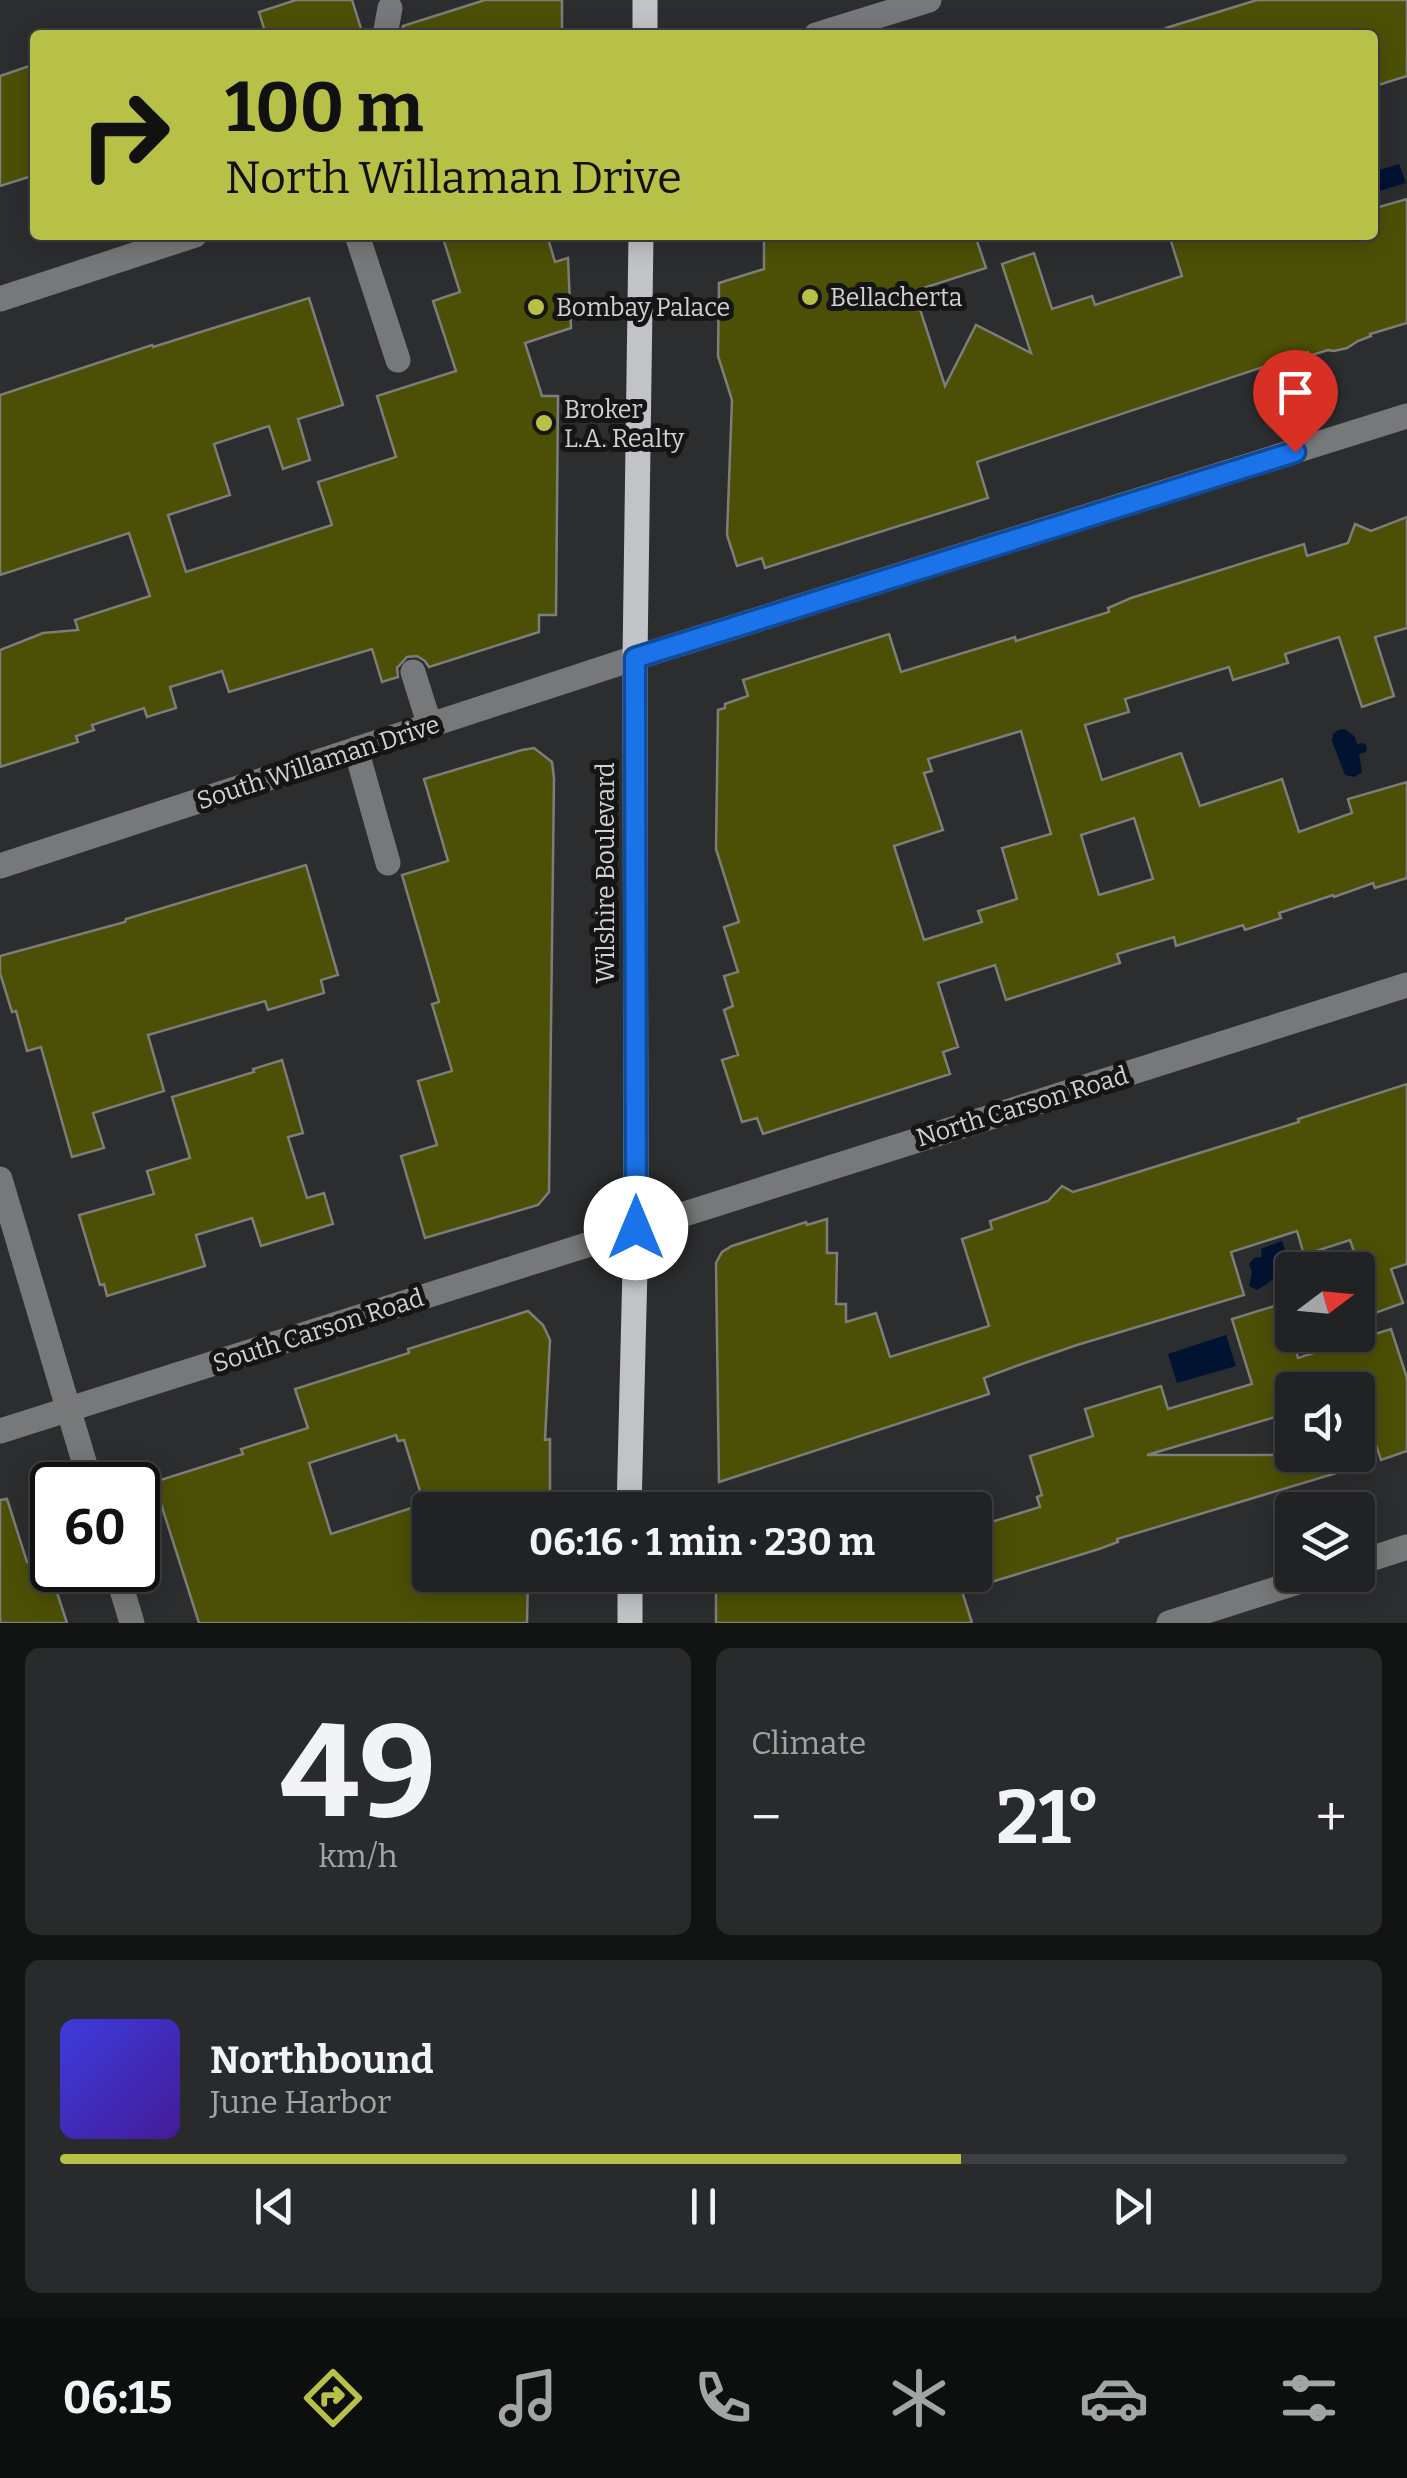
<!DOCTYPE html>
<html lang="en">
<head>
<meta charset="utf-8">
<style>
  :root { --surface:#212223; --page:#292a2b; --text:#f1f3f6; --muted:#a2a4a6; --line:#3e3f41; --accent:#b7c148 }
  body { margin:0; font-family:Bitter,serif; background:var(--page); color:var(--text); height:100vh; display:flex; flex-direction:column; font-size:38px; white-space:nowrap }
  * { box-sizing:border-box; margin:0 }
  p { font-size:32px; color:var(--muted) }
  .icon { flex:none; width:55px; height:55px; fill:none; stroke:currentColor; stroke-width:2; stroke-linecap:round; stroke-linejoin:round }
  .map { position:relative; height:1623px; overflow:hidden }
  .side { display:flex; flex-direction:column; gap:25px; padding:25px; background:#121313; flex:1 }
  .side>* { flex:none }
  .top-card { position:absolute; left:30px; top:30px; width:1348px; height:210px; border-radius:10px; box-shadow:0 5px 25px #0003,0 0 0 2px var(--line); background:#b7c148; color:#111; overflow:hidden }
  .needle { width:65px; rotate:74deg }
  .controls { position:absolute; left:1275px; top:1252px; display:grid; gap:20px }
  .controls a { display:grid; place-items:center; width:100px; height:100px; border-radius:10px; background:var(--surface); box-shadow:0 5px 25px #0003,0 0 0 2px var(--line); font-size:50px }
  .speed { position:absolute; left:30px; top:1462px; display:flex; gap:20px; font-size:50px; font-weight:700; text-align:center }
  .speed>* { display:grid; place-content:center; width:130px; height:130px; border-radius:50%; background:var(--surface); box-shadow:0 5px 25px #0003,0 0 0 2px var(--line); line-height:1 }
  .speed .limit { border:5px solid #111; border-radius:15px; background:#fff; color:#111 }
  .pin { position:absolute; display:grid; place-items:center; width:85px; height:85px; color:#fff; margin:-102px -42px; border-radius:50% 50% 50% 0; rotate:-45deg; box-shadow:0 0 10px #0007 }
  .pin .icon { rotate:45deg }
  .me { position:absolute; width:110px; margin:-55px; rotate:0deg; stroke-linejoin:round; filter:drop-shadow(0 0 8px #0008) }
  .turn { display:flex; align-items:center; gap:35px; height:210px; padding:0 30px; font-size:45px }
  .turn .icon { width:130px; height:130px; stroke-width:2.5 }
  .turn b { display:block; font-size:70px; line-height:85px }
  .big { font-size:75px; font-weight:700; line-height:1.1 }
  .side .tile { flex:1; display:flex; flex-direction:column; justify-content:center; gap:15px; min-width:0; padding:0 35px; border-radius:15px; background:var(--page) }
  .side .dial { align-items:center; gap:0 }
  .dial b { font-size:130px; line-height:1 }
  .song { display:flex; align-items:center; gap:30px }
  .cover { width:120px; height:120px; border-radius:15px; background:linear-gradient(135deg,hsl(240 70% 55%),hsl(260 70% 35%)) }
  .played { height:10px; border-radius:5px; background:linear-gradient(90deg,var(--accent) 70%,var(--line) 70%) }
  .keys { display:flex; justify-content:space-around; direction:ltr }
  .heat { display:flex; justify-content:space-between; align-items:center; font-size:55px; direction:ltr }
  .side .tiles { flex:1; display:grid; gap:25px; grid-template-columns:1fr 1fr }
  .tile:last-child { grid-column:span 2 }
  .trip { position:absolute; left:412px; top:1492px; width:580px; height:100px; border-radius:10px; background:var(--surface); box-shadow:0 5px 25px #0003,0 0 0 2px var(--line); font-weight:700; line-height:100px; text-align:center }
  .tabs { display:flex; height:160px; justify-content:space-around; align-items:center; background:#0d0e0e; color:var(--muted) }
  .tabs .icon { width:70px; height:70px }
  .tabs .current { color:var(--accent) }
  .tabs b { font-size:45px; color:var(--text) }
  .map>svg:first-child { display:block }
  .water { fill:#001331 }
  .building { fill:#4c5006; stroke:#7d7d7a; stroke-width:2.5; fill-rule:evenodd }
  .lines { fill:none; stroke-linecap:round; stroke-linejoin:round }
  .minor { stroke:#777879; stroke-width:25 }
  .major { stroke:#c1c3c6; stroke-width:25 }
  .route-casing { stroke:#114b97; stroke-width:25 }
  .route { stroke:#1a73e8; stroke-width:18 }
  .poi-dot { fill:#b7c148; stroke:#151516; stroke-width:4 }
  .labels { text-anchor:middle; stroke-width:10; stroke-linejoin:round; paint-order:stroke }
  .poi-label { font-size:25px; fill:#d0d1d3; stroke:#151516; text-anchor:start }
  .street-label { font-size:25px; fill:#d0d1d3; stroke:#151516 }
</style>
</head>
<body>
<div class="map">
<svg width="1407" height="1623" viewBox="0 0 1407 1623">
  <rect width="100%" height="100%" fill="#2c2d2f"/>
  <g class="water">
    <path d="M1399 164 1406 183 1373 193V172Z"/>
    <path d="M1345 729 1355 737 1357 744 1364 743 1367 747 1366 752 1359 754 1362 772 1354 777 1345 775 1332 741 1333 734 1338 730Z"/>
    <path d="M1282 1241 1290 1264 1267 1284 1257 1290 1249 1286 1252 1272 1249 1264 1254 1258 1262 1257 1261 1249Z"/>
    <path d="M1226 1335 1236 1366 1177 1383 1168 1354Z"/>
  </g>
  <g class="building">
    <path d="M296 0H352L363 35H266L259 12Z"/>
    <path d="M485 0H562V35H402L403 26Z"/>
    <path d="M1257 0H1407V76L1372 87V35H1167L1166 28Z"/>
    <path d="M35 64V175L0 186V76Z"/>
    <path d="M1407 199V323L1370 334 1371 336 1358 341 1347 348 1334 351 1328 350 1309 356 1308 352 977 462 988 498 765 568 762 558 737 566 727 535 732 400 718 356 719 283 764 269V235H975L986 268 914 291 945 386 976 325 1031 353 1002 264 1034 253 1052 309 1092 296 1095 305 1182 276 1169 235H1372V209Z"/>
    <path d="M442 235H547L555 262 568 258 571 328 525 343 542 396H558L556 615H539V632L429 667 425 661 417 656 407 657 397 668 398 677 382 682 372 649 229 692 222 671 170 687 176 708 147 717 144 708 92 725 94 730 76 736 78 742 0 767V650L43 633 78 630 75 620 150 596 129 533 0 575V395L152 345 153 347 309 298 343 405 298 419 310 460 283 469 269 426 214 444 230 495 168 515 186 572 332 525 318 482 396 457 377 396 456 371 433 301 460 292Z"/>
    <path d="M1407 517V628L1375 637 1394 696 1362 707 1339 637 1285 654 1288 663 1233 680 1229 667 1125 699 1129 712 1085 725 1102 780 1181 753 1200 806 1282 779 1299 832 1352 813 1348 799 1407 782V878L1375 888 1373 883 1334 897 1333 895 1279 913 1281 918 1245 930 1243 925 1176 946 1174 937 1117 954 1120 963 1006 1000 995 965 938 983 958 1047 943 1052 950 1074 763 1134 757 1118 742 1122 722 1060 738 1055 724 1010 733 1006 724 976 738 972 724 927 739 922 716 849 718 710 725 708V704L748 696 743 680 889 634 901 672 1015 637 1016 641 1109 612 1108 608 1131 598 1304 544 1307 556 1348 543 1355 524 1371 531ZM1021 731 1051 834 1002 848 1017 899 978 911 982 922 924 940 894 846 943 830 924 773 932 771 928 759ZM1134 818 1153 879 1099 895 1081 835Z"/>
    <path d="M534 748 552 762 554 778 549 1192 538 1205 425 1238 401 1156 437 1145 418 1081 452 1071 432 1004 439 1002 402 875 448 861 424 779 522 750Z"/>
    <path d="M306 865 338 975 321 980 324 993 268 1010 265 1001 148 1035 164 1091 93 1113 104 1148 72 1157 41 1047 27 1051 16 1011 12 1012 0 973V956L125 922 126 919Z"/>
    <path d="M282 1060 303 1133 288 1137 307 1198 324 1193 333 1224 261 1246 252 1218 196 1235 205 1266 107 1296 104 1284 100 1285 79 1215 154 1194 147 1171 190 1158 172 1097 254 1072 253 1069Z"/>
    <path d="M1407 1084V1264L1391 1269 1403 1303 1375 1313 1350 1240 1304 1255 1297 1231 1231 1252 1244 1295 1077 1345 1019 1365 984 1378 989 1394 719 1482 716 1263 722 1252 732 1246 806 1222 807 1225 827 1219V1253H837L836 1304H846V1322L876 1313 890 1357 989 1326 962 1239 992 1229 990 1221 1048 1201 1062 1186 1073 1192 1093 1186 1299 1122 1298 1119Z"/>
    <path d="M1281 1304 1298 1358 1391 1329 1407 1378V1451L1381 1460 1358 1390H1292V1412L1147 1455H1372L1373 1462 1117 1539 1118 1542 1099 1549 975 1587V1527L1040 1507 1037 1497 1042 1495 1030 1456 1093 1436 1085 1409 1161 1386 1168 1409 1252 1384 1232 1319Z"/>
    <path d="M528 1311 543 1325 550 1340 545 1440 550 1439V1510H430V1575H528L527 1623H199L154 1482 243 1454 241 1449 308 1428 295 1389 409 1353 408 1349ZM396 1435 398 1441 404 1440 424 1504 331 1534 309 1463Z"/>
    <path d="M7 1499 27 1562 34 1560 36 1569 48 1565 67 1623H0V1500Z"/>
    <path d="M716 1575H957L972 1623H716Z"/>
  </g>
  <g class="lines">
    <g class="minor">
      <path d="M385 35 390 8"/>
      <path d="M816 35 929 0"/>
      <path d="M357 235 398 360"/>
      <path d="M0 299 195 235"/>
      <path d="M413 672 430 726"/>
      <path d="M356 749 388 863"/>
      <path d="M0 866 635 658 1407 416"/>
      <path d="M0 1179 91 1485"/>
      <path d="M0 1431 1407 985"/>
      <path d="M1358 1563 1407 1547"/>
      <path d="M116 1570 132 1623"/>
      <path d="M1169 1623 1320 1575"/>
    </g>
    <g class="major">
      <path d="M645 0V35"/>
      <path d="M629 1510 636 1228 635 658 641 235"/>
      <path d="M630 1575V1623"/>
    </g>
  </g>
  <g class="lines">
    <defs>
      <path id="route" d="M636 1228 635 658 1295 452"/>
    </defs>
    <use href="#route" class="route-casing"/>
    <use href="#route" class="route"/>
  </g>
  <g class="poi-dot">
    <circle cx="810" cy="297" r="10"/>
    <circle cx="536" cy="307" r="10"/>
    <circle cx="544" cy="423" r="10"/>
  </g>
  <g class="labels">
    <g class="poi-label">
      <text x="830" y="306">Bellacherta</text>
      <text x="556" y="316">Bombay Palace</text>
      <text x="564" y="418">Broker<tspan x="564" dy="29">L.A. Realty</tspan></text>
    </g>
    <g class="street-label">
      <text transform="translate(318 762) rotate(-18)" y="9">South Willaman Drive</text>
      <text transform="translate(605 873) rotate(-90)" y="9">Wilshire Boulevard</text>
      <text transform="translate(1022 1106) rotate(-17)" y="9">North Carson Road</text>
      <text transform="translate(318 1330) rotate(-18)" y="9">South Carson Road</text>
    </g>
  </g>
</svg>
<div class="controls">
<a><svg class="needle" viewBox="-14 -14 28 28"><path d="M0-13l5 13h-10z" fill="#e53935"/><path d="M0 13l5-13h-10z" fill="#a2a4a6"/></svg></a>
<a><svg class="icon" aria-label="sound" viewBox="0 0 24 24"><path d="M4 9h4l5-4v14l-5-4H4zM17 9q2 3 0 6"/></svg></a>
<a><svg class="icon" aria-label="layers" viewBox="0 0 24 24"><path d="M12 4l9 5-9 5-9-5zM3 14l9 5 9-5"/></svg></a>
</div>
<div class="speed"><div class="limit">60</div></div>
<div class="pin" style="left:1295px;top:452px;background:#d93025"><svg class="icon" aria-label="arrive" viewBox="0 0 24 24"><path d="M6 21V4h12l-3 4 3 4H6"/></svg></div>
<svg class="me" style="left:636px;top:1228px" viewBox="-20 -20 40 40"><circle r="19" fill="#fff"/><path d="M0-13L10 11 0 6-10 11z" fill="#1a73e8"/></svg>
<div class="trip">06:16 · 1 min · 230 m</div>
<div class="top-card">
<div class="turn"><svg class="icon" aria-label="right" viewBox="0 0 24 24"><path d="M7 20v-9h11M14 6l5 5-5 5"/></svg><div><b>100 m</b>North Willaman Drive</div></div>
</div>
</div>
<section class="side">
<div class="tiles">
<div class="tile dial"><b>49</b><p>km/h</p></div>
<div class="tile"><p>Climate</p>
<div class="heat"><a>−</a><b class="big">21°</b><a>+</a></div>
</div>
<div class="tile">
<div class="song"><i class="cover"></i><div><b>Northbound</b><p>June Harbor</p></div></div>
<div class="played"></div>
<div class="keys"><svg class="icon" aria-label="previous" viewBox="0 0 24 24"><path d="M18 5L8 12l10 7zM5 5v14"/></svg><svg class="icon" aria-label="pause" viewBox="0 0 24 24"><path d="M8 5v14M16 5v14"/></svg><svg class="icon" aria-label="next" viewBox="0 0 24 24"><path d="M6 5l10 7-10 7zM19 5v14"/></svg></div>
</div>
</div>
</section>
<nav class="tabs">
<b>06:15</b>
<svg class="icon current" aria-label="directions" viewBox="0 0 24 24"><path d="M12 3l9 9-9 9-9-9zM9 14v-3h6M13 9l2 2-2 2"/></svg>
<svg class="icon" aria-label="music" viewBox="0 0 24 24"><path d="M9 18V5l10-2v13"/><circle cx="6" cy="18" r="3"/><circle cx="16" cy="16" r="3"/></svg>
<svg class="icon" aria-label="phone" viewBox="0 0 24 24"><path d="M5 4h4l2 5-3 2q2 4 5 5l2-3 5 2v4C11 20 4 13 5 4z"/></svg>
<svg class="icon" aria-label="climate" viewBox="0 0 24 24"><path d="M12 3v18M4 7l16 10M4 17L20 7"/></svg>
<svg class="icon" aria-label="car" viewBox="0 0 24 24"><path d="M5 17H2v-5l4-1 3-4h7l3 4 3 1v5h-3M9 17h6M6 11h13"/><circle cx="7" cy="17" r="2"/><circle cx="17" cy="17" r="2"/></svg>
<svg class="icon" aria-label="filters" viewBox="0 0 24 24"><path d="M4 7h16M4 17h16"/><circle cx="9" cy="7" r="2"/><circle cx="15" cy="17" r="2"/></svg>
</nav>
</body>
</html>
